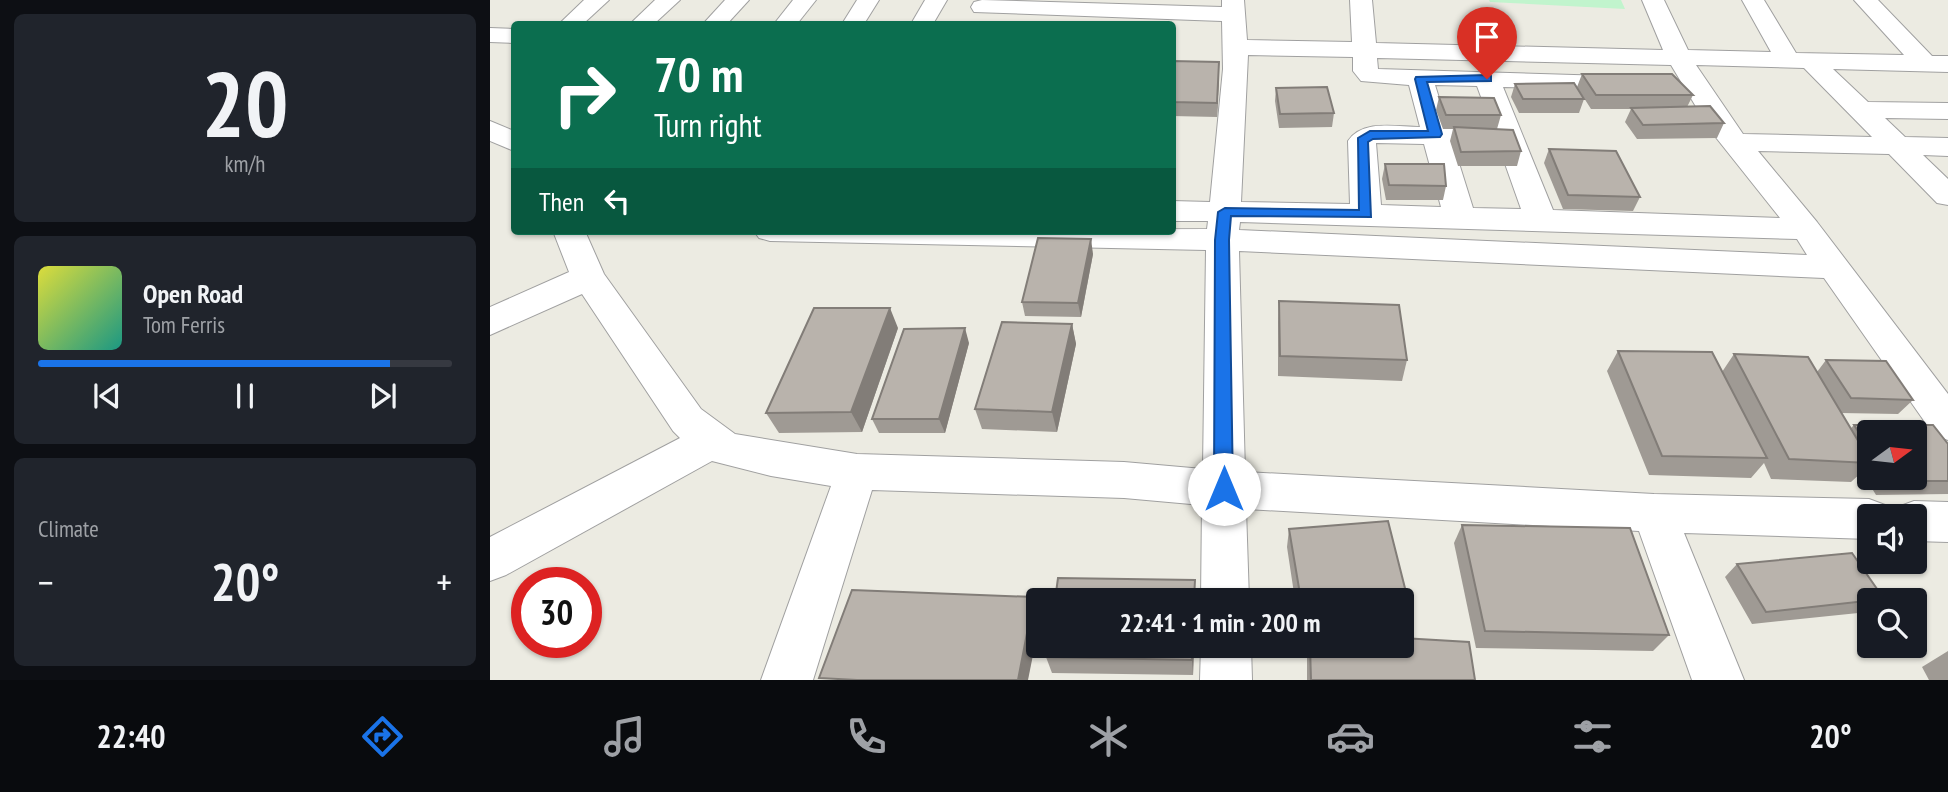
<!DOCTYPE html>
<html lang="en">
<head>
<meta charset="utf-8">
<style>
  :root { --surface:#171b24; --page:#20242c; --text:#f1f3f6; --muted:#9ea1a6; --line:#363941; --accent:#1a73e8 }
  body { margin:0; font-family:"PT Sans Narrow",sans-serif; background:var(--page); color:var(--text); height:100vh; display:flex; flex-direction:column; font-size:26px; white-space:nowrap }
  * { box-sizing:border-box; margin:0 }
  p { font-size:23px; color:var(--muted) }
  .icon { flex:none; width:38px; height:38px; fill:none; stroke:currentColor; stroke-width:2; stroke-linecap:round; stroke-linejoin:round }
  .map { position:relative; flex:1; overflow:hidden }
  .drawer { display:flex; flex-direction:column; gap:14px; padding:14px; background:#0d0f14; width:490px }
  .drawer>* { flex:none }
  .guide { position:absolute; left:21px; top:21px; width:665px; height:214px; border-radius:7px; box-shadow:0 2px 5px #0004; background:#0b6e4f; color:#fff; overflow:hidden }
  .needle { width:46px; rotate:75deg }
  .fabs { position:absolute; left:1367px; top:420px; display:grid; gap:14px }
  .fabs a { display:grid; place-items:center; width:70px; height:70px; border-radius:7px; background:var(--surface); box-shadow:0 2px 5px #0004; font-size:35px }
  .speed { position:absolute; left:21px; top:567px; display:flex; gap:14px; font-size:35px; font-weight:700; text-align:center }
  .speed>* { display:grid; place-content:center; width:91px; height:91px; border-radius:50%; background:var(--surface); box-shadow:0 2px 5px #0004; line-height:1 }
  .speed .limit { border:10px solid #d22; background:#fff; color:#111 }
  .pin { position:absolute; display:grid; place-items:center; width:60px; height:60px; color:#fff; margin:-72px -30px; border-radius:50% 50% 50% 0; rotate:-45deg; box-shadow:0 0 7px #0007 }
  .pin .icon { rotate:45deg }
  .me { position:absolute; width:77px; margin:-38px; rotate:0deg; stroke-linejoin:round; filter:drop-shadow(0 0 5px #0008) }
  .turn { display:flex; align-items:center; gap:24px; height:147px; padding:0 28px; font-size:32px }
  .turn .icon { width:91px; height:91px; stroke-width:2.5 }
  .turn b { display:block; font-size:49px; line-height:60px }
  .then { display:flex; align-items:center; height:66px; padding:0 28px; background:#0003; gap:14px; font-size:26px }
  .big { font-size:52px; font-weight:800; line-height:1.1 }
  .drawer .tile { flex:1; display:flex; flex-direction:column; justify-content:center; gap:10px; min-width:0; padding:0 24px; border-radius:10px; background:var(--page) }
  .drawer .dial { align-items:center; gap:0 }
  .dial b { font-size:91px; line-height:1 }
  .song { display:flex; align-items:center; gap:21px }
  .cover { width:84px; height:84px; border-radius:10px; background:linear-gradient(135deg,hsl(60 70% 55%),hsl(170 70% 35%)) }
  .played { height:7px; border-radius:4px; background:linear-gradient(90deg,var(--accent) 85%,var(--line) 85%) }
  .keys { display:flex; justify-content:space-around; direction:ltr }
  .heat { display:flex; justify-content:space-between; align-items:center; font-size:38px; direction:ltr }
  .trip { position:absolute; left:536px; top:588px; width:388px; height:70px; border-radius:7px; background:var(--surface); box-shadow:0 2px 5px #0004; font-weight:800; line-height:70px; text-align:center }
  .tab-bar { display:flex; height:112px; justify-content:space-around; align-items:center; background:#090b0e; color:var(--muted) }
  .tab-bar .icon { width:49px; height:49px }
  .tab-bar .selected { color:var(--accent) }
  .tab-bar b { font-size:32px; color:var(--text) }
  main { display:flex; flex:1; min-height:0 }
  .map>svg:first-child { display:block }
  .park { fill:#c1f4cd }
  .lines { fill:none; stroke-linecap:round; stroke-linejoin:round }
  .minor-casing { stroke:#a0a0a0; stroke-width:2 }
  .minor { fill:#fff; fill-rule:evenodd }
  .wall { fill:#9f9a94; fill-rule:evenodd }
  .shaded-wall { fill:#827d78 }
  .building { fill:#b9b3ac; stroke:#827d78; stroke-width:2 }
  .route { fill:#1a73e8; stroke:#114b97; stroke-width:2 }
</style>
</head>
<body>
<main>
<section class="drawer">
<div class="tile dial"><b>20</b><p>km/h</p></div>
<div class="tile">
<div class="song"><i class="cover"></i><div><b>Open Road</b><p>Tom Ferris</p></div></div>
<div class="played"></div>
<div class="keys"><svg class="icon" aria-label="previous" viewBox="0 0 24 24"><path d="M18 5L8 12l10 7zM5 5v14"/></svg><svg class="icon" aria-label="pause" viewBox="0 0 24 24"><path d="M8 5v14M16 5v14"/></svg><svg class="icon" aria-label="next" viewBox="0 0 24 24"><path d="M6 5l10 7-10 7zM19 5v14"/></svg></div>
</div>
<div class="tile"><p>Climate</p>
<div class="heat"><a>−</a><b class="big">20°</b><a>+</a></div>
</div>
</section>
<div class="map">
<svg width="1458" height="680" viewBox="0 0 1458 680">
  <rect width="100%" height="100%" fill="#ecebe2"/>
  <path class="park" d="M999 0H1131L1135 9 1000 2Z"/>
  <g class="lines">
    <defs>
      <g id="minor">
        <path d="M94 0H119L93 24H69Z"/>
        <path d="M165 0H190L164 24H140Z"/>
        <path d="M235 0H259L237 24H213Z"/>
        <path d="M303 0H326L307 24H284Z"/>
        <path d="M367 0H389L374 24H352Z"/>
        <path d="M435 0H457L443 24H421Z"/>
        <path d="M492 0 732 7V0H754L757 40 862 42 860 0H882L886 43 1173 50 1152 0H1174L1198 50 1281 52 1252 0H1274L1306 53 1414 55 1364 0H1388L1442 56H1458V72L1343 69 1378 102 1458 103V119L1395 118 1415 137 1458 138V156L1433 155 1458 179V205L1447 203 1399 154 1268 151 1327 222 1458 394V440L1444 435 1334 278 749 251 755 472 1164 494 1379 499 1395 505 1400 516H1379V539L1194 533 1254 680H1202L1149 531 756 509 759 600H711L712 505 634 498 382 490 323 680H271L341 486 281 476 222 461 16 575 0 581V537L190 438 183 431 92 294 0 335V307L79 272 63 231H95L114 274 211 409 245 434 367 454 634 462 713 469 716 250 280 241 269 238 264 231 717 229 718 221H682V201L720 202 733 69 732 21 484 12 481 7 484 2ZM758 55 863 57V71L871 81 919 85 930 127C906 127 873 119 858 141L860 204 751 202ZM887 58 1181 65 1220 130 1290 218 1063 210 1013 87 1141 90 1150 87 1154 82 1150 77 888 69ZM1206 65 1314 68 1382 137 1253 134ZM945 85 987 86 1002 127H958ZM886 143 934 144 951 207 891 205ZM963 144H1008L1031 209 983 208ZM750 222 1307 239 1317 255 749 230Z"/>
        <path d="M0 28 24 29V43L0 42Z"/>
        <path d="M0 121 24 131V151L0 141Z"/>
        <path d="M1424 501 1458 502V542L1424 541V516H1404L1408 507Z"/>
        <path d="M711 646H761L762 680H710Z"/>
      </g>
    </defs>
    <use href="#minor" class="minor-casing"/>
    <use href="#minor" class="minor"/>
  </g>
  <g class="wall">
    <path d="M682 61 729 75 727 117 682 116Z"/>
    <path d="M1092 74 1203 95 1197 107 1234 123 1227 138 1147 139 1135 122 1141 109H1101L1087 87Z"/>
    <path d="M1025 84 1094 99 1089 113H1029L1021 97Z"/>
    <path d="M786 88 844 113 842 127 789 128 785 101Z"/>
    <path d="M949 97 1011 115 1007 129H995L1031 151 1027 166H968L960 141 963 129H953L946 110Z"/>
    <path d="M1059 149 1150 197 1143 211 1073 209 1054 163Z"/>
    <path d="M895 164 956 186 953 200H896L892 179Z"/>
    <path d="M603 254 591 317 535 316 532 302Z"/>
    <path d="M789 301 917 360 912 381 788 376V322Z"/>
    <path d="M582 324 586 344 567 432 492 429 485 409Z"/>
    <path d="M408 328 372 432 289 433 276 413Z"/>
    <path d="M479 343 455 433H389L382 419Z"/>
    <path d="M1128 351 1232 372 1244 354 1327 372 1336 360 1423 400 1408 414 1351 413 1361 428 1364 425 1458 444V494L1386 495 1372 472 1361 482 1281 479 1274 463 1261 478 1159 475 1117 371ZM1379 432 1424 478H1379Z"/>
    <path d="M898 521 921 612 914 629H912V600H805L797 547 799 529Z"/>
    <path d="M972 525 1179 635 1163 651 986 648 964 543Z"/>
    <path d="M1247 564 1394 599 1393 600H1379V610L1378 612 1262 624 1235 577Z"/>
    <path d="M704 646 703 675 562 673 556 657Z"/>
    <path d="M817 646H912L985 680H817Z"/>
    <path d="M1458 651V680H1439L1432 667Z"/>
  </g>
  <g class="shaded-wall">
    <path d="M729 62V75L727 117V103Z"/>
    <path d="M601 239 603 254 591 317 588 303Z"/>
    <path d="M400 308 408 328 372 432 361 412Z"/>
    <path d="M582 324 586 344 567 432 562 412Z"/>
    <path d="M475 328 479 343 455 433 449 419Z"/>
    <path d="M544 597 548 606V630L538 680H528Z"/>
    <path d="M703 646H704L703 675 702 660Z"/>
  </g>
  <g class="building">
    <path d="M682 61 729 62 727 103 682 102Z"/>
    <path d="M1092 74H1182L1203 95H1106Z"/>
    <path d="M1084 83 1094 99H1033L1025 84Z"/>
    <path d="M837 87 844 113 790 114 786 88Z"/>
    <path d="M949 97 1004 98 1011 115H956Z"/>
    <path d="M1220 106 1234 123 1153 125 1141 108Z"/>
    <path d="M964 127 1023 130 1031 151 971 152Z"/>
    <path d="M1059 149 1126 151 1150 197 1078 195Z"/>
    <path d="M895 164H954L956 186 899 185Z"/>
    <path d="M548 238 601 239 588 303 532 302Z"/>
    <path d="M789 301 909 305 917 360 790 356Z"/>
    <path d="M324 308H400L361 412 276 413Z"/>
    <path d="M512 322 582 324 562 412 485 409Z"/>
    <path d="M475 328 449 419H382L414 329Z"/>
    <path d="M1128 351 1222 352 1277 458 1172 456Z"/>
    <path d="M1244 354 1318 357 1379 459V463L1299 459Z"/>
    <path d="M1336 360 1396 361 1423 400 1361 398Z"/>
    <path d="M1364 425H1443L1458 444V481H1401L1399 478H1424V432H1379V448Z"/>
    <path d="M898 521 921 612 912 613V600H811L799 529Z"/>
    <path d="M972 525 1140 528 1179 635 995 631Z"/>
    <path d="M1362 553 1394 599 1276 612 1247 564Z"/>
    <path d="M568 578 705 580 704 600H565Z"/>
    <path d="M362 590 544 597 528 680H367L329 678Z"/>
    <path d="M912 638 979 642 985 680H821L820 646H912Z"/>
    <path d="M558 646H703L702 660 556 657Z"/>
  </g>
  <path class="route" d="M997 75 1001 76V81L937 82 952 134 950 137 883 139 878 142 881 217 741 216 739 240 743 489 740 495 734 497 727 495 724 489 725 240 728 212 735 208 869 210 868 138 880 131H938L925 79 926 77Z"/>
</svg>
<div class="fabs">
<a><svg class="needle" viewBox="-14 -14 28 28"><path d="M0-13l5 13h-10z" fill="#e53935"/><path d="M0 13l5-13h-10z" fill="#9ea1a6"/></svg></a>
<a><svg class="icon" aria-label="sound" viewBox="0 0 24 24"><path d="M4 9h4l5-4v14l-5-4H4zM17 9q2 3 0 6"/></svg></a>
<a><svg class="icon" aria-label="search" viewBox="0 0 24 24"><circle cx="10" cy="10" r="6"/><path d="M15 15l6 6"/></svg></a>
</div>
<div class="speed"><div class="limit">30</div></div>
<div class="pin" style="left:997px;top:79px;background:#d93025"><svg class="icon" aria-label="arrive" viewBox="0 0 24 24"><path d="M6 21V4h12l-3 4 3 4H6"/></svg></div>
<svg class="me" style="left:734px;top:489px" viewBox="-20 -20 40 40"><circle r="19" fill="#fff"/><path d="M0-13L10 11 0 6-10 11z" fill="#1a73e8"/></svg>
<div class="trip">22:41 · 1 min · 200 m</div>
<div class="guide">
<div class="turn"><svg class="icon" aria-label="right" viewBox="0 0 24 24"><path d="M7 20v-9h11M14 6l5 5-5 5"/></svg><div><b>70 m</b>Turn right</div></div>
<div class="then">Then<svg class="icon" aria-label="left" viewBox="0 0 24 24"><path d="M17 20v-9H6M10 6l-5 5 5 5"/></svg></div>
</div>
</div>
</main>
<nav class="tab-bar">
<b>22:40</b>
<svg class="icon selected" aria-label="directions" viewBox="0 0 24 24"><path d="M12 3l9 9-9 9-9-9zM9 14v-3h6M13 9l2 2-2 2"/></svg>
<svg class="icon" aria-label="music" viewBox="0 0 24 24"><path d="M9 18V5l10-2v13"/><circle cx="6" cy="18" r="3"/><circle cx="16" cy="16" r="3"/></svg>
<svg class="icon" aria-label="phone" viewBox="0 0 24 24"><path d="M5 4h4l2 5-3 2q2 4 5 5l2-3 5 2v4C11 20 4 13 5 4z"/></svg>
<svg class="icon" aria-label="climate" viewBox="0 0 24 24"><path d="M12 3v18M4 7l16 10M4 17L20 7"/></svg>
<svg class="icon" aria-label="car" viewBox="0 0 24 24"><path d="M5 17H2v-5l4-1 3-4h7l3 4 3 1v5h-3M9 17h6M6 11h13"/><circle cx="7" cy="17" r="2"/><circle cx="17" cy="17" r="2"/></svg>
<svg class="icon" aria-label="filters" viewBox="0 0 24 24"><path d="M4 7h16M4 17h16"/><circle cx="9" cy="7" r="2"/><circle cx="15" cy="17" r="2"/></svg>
<b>20°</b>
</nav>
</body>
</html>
